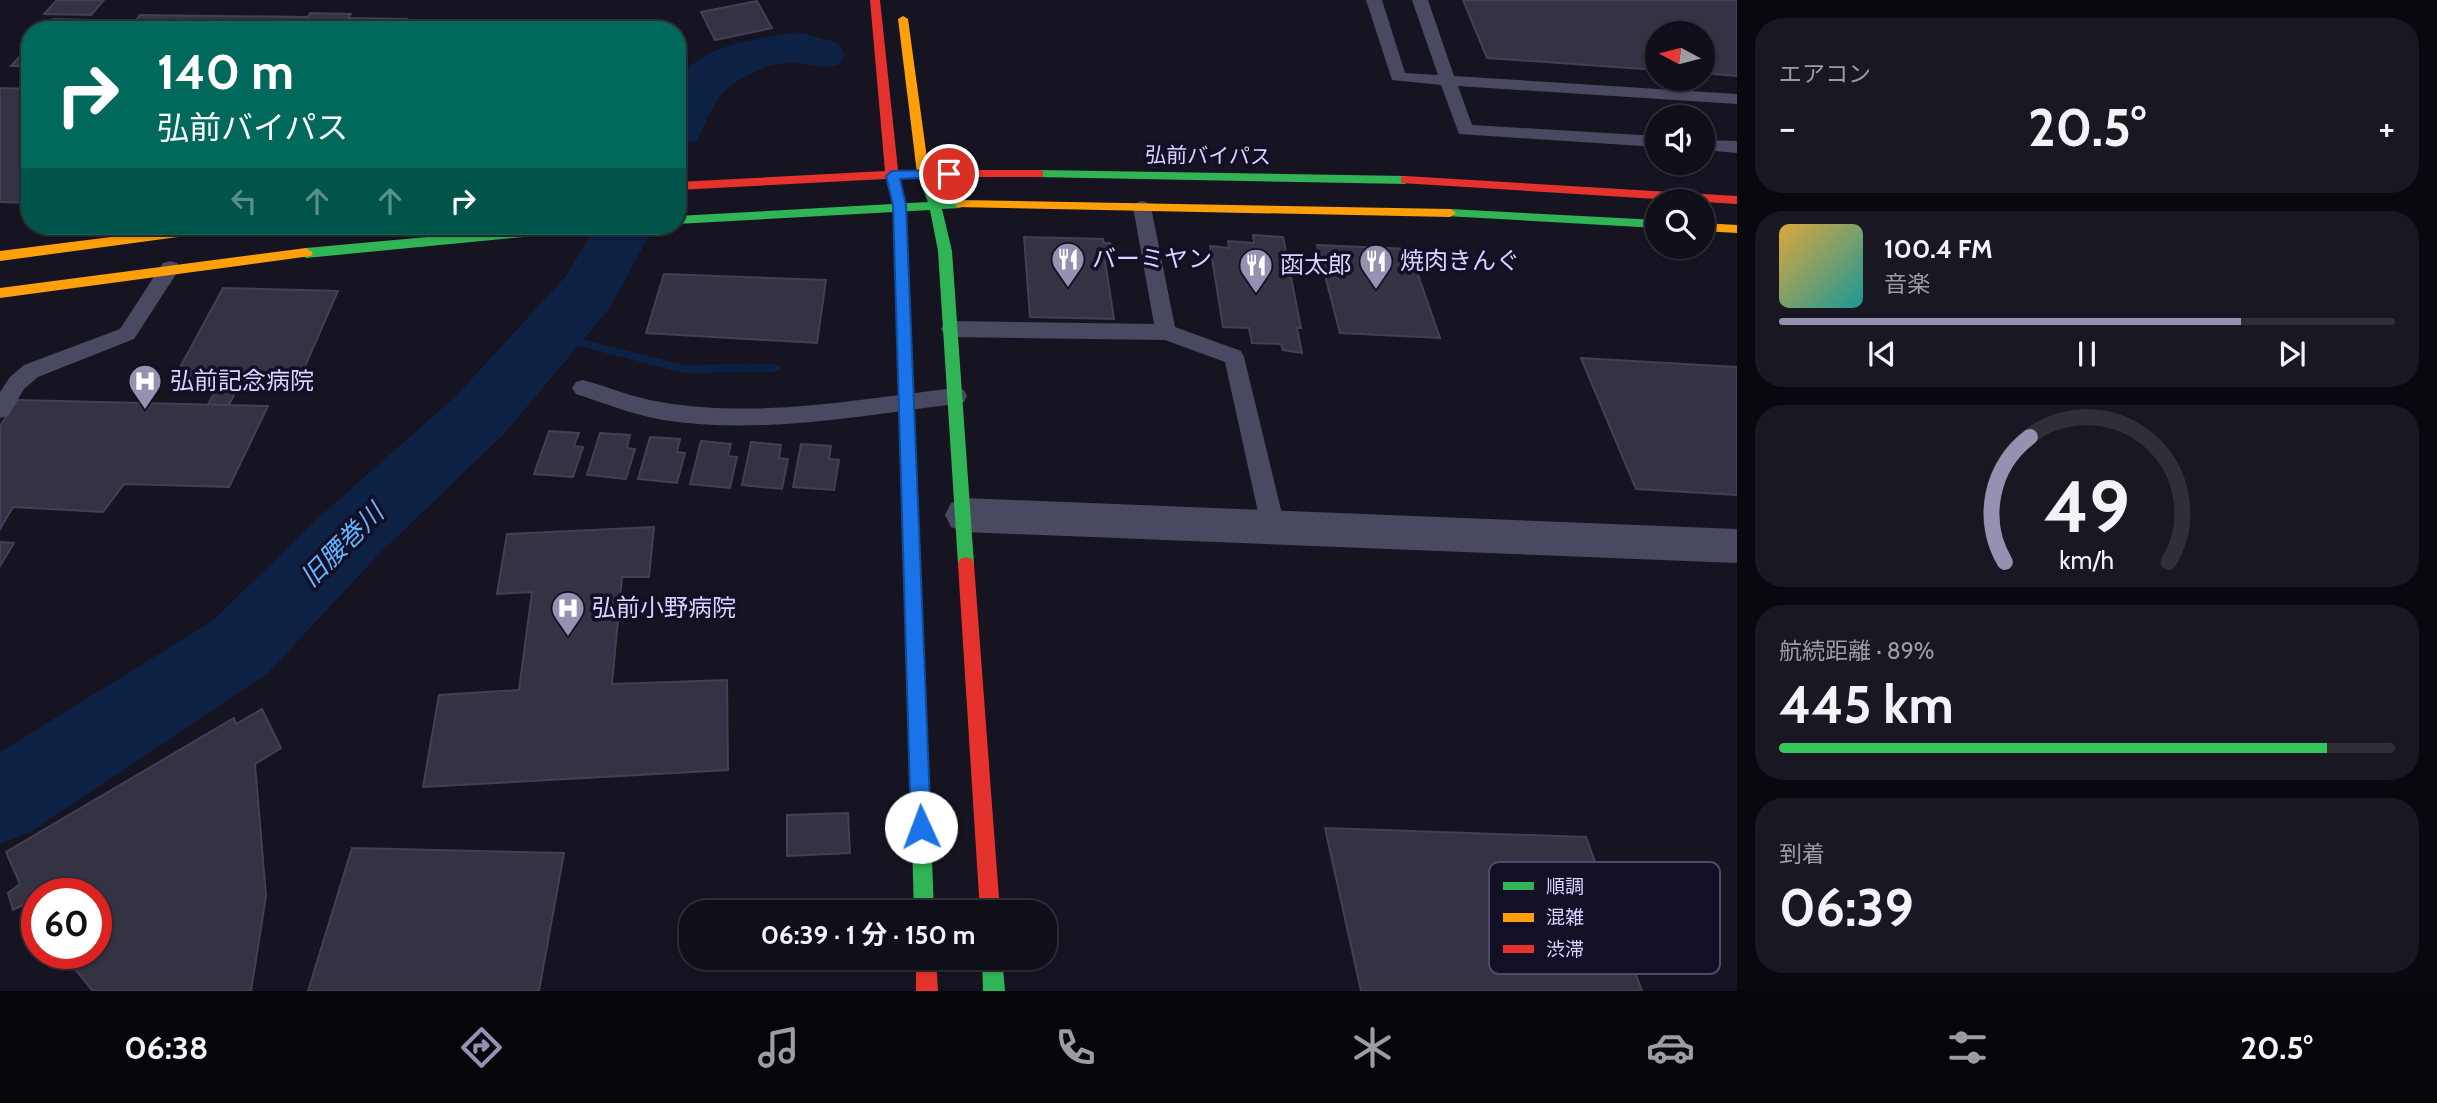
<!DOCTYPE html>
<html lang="ja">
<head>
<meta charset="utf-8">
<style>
  :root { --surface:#100f19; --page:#191822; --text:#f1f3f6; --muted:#9c9ca2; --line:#302f38; --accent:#9591b1 }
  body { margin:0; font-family:Cabin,"Noto Sans JP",sans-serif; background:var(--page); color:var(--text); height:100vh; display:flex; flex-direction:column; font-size:26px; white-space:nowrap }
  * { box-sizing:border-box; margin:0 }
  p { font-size:23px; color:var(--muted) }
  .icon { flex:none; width:38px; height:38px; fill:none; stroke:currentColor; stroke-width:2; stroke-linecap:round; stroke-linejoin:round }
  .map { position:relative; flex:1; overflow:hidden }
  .drawer { display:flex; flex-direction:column; gap:18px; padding:18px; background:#09080e; width:700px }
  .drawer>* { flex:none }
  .guide { position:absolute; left:21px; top:21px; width:665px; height:214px; border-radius:28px; box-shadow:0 2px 5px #0004,0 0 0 2px var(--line); background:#00695c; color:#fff; overflow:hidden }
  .needle { width:46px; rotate:277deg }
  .tools { position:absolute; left:1645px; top:21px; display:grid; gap:14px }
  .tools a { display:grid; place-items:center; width:70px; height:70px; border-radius:50%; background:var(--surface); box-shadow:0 2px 5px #0004,0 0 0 2px var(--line); font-size:35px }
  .speed { position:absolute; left:21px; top:878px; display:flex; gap:14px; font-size:35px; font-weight:700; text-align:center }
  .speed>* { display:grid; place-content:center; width:91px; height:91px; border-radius:50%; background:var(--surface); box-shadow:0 2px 5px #0004,0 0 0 2px var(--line); line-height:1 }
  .speed .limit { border:10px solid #d22; background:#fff; color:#111 }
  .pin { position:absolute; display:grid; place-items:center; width:60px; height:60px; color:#fff; margin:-30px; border:4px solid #fff; border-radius:50%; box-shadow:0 2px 7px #0007 }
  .me { position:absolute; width:77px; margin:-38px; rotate:358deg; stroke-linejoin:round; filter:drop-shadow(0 0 5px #0008) }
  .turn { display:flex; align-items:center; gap:24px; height:147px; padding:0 21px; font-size:32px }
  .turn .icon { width:91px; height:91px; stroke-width:2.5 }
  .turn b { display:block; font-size:49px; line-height:60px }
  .lanes { display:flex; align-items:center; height:66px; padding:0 21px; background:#0003; justify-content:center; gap:35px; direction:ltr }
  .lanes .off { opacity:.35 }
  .big { font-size:52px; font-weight:700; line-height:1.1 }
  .drawer .widget { flex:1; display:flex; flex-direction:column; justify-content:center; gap:10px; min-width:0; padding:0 24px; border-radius:28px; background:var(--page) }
  .drawer .dial { align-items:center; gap:0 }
  .dial svg { height:182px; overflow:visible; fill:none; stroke:var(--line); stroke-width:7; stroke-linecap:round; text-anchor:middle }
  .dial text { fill:var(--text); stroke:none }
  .song { display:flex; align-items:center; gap:21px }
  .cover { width:84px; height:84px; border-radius:10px; background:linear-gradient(135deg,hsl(40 70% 55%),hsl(180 70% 35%)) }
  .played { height:7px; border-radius:4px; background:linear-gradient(90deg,var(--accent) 75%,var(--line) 75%) }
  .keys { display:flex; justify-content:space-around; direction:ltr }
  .heat { display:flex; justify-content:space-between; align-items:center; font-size:38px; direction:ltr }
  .charge { height:10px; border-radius:5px; background:linear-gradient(90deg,#34c759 89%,var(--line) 0) }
  .trip { position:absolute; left:679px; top:900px; width:378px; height:70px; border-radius:28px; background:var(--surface); box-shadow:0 2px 5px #0004,0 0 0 2px var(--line); font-weight:700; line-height:70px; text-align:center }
  .tabs { display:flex; height:112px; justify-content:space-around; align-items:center; background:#06060a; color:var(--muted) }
  .tabs .icon { width:49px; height:49px }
  .tabs .selected { color:var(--accent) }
  .tabs b { font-size:32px; color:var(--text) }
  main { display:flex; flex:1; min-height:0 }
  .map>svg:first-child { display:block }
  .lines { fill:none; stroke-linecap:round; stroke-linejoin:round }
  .stream { fill:#0d2144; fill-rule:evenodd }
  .river { fill:#0d2144; fill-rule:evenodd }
  .building { fill:#343243; stroke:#433f54; stroke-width:2 }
  .lane { fill:#4a4962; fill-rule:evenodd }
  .street { fill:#4a4962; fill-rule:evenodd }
  .fast { fill:#30b455; fill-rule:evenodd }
  .slow { fill:#ff9f0a; fill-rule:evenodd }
  .jam { fill:#e5322d; fill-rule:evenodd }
  .route { fill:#1a73e8; stroke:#114b97; stroke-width:2 }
  .labels { text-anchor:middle; stroke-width:7; stroke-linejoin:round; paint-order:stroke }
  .far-street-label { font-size:21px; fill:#d9d4ff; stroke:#130f26 }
  .poi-label { font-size:24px; fill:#d9d4ff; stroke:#130f26; text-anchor:start }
  .water-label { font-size:26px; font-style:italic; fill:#62b6ff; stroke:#130f26 }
  .key { fill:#130f26; stroke:#4e4a67; stroke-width:2 }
  .key-label { font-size:19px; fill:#d9d4ff }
</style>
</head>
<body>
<main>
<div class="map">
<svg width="1737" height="991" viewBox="0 0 1737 991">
  <rect width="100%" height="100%" fill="#161421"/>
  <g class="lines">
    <path class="stream" d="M551 331 683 365 775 364 781 368 775 372 683 373 547 338 546 335Z"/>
    <g class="river">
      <path d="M798 32 838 43 845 54 838 65C815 70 815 64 796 63 771 61 739 76 722 94 711 106 705 127 696 141L677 146V81C703 43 757 39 798 32Z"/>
      <path d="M596 226H654L610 308 504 434 379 554 267 674 31 832 0 844V752L211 622 327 510 456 396 566 276Z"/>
    </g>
  </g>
  <g class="building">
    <path d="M57 0H104L91 15 44 14Z"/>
    <path d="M1463 0H1737V76L1703 73V33H1657V70L1487 58Z"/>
    <path d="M757 1 772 28 715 40 701 12Z"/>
    <path d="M310 13 351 14 348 18 407 19 401 30H109L114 23H134L140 15 308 17Z"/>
    <path d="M53 19 89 20 81 30H43Z"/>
    <path d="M21 55H30V66H11Z"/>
    <path d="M0 88 30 89V203L0 202Z"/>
    <path d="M1253 235 1283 237 1301 328H1297L1302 353 1283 350 1281 344 1252 343 1249 328 1223 327 1210 246 1229 248 1228 241 1254 243Z"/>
    <path d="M1024 237 1103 239 1104 243H1110L1112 261H1105L1114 319 1030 317Z"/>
    <path d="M1317 245 1409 249 1440 338 1340 333Z"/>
    <path d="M664 274 826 280 817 343 646 333Z"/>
    <path d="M223 288 338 291 296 387H238L229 405 208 404 218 387 171 384Z"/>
    <path d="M1581 358 1737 367V495L1636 489Z"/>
    <path d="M17 400 268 406 229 487 124 484 103 512 13 507 0 529V426Z"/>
    <path d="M549 431 579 433 574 446 583 447 573 477 534 474Z"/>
    <path d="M600 433 630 435 627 448 635 449 626 479 587 475Z"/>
    <path d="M650 437 680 439 677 452 685 453 677 483 638 479Z"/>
    <path d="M701 441 731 444 728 456 737 457 730 488 690 484Z"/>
    <path d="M751 442 781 445 779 458 788 459 782 489 742 485Z"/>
    <path d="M801 444 831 446 829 459 839 460 834 490 793 487Z"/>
    <path d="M654 527 649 577H622L612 684 727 680 728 770 423 787 439 695 519 690 532 592 497 594 507 534Z"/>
    <path d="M0 542 14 543 0 566Z"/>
    <path d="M262 709 281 748 255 764 266 896 251 991H93L62 954H96V894H37V922L23 905 13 910 8 893 20 884 6 852 234 718 236 724Z"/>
    <path d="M848 813 850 853 787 856V815Z"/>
    <path d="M1325 828 1586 837 1642 991H1361Z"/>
    <path d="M352 848 564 853 539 991H308Z"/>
  </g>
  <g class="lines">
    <g class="lane">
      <path d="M1366 0H1382L1405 73 1438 75 1412 0H1428L1454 76 1737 94V104L1458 86 1472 125 1657 136V147L1459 134 1441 85 1392 80Z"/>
      <path d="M1703 140 1737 141V153L1703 150Z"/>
      <path d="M1142 201 1148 203 1151 207 1175 327 1241 351 1244 357 1285 526 1281 533 1273 536 1265 533 1261 526 1225 362 1165 340 951 337 944 334 941 329 944 324 951 321 1154 324 1133 207 1136 203Z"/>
      <path d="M170 261 177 263 180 268 134 339 38 377 24 389 8 416 0 418V392L10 377 24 365 120 329 163 263Z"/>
      <path d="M583 380C609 387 634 398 661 402 758 419 859 399 956 388L964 390 967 396 964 402 956 404C859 416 760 435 663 420 633 415 604 403 576 394L572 388 576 382Z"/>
    </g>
    <path class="street" d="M965 498 1737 529V563L965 532 951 527 945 515 951 503Z"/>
    <g class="fast">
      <path d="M923 169 929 173 940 201 960 200 966 204 960 208 942 209 952 251 974 564 972 569 966 571 960 569 958 564 938 251 930 210 677 224V216L928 202 917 173Z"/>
      <path d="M1039 170 1405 176 1411 180 1405 184 1035 177V171Z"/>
      <path d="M1450 209 1657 220V228L1445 216 1444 213Z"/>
      <path d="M550 226H601L595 230 306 258 299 253 306 248Z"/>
      <path d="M917 692 923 695 926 701 934 912H914L908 701 911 695Z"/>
      <path d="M982 957H1002L1005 991H983Z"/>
    </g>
    <g class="slow">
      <path d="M903 16 908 19 929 173 923 177 917 173 898 19Z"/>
      <path d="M892 172 898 176 905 205 926 701 923 707 917 710 911 707 908 701 893 205 886 176Z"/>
      <path d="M960 200 1450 209 1456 213 1450 217 956 207V201Z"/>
      <path d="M1703 223 1737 225V233L1703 231Z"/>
      <path d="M198 226H236L230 230 0 261V251Z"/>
      <path d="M306 248 313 253 311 256 0 298V288Z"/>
    </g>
    <g class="jam">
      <path d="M870 0H880L898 170H1039L1043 171V177H923L677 190V182L885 171Z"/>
      <path d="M1405 176 1737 196V204L1401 183V177Z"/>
      <path d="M966 557 972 559 974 564 1000 912H980L958 564 960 559Z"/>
      <path d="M916 957H936L938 991H916Z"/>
    </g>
  </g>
  <path class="route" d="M949 170 953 171V176L900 179 906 205 931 827 928 833 921 836 914 833 911 827 893 205 886 176 892 171Z"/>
  <defs>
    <symbol id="restaurant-pin" viewBox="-11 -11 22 30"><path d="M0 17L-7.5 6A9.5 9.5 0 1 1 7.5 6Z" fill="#9591b1" stroke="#130f26"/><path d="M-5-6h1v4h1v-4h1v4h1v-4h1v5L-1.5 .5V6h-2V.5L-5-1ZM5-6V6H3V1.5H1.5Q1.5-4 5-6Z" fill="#fff"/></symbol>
    <symbol id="hospital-pin" viewBox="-11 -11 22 30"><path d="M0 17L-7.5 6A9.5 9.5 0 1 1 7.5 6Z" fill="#9591b1" stroke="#130f26"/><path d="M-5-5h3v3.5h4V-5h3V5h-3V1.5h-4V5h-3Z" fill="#fff"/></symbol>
  </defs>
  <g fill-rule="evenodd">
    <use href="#restaurant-pin" x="1049" y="240" width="38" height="52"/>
    <use href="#restaurant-pin" x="1357" y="242" width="38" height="52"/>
    <use href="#restaurant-pin" x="1237" y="246" width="38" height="52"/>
    <use href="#hospital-pin" x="126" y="362" width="38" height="52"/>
    <use href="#hospital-pin" x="549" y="589" width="38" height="52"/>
  </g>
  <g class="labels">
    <g class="far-street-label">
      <text transform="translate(1208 156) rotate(1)" y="7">弘前バイパス</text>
    </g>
    <g class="poi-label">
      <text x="1092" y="267">バーミヤン</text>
      <text x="1400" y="269">焼肉きんぐ</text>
      <text x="1280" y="273">函太郎</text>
      <text x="170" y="389">弘前記念病院</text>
      <text x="592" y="616">弘前小野病院</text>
    </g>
    <g class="water-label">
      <text transform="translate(342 545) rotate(-45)" y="9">旧腰巻川</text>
    </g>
  </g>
  <rect x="1489" y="862" width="231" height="112" rx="10" class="key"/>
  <rect x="1503" y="882" width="31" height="8" fill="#30b455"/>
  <rect x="1503" y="913" width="31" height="9" fill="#ff9f0a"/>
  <rect x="1503" y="945" width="31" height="8" fill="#e5322d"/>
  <g class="key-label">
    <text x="1546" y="893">順調</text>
    <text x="1546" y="924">混雑</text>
    <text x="1546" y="956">渋滞</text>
  </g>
</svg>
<div class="tools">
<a><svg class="needle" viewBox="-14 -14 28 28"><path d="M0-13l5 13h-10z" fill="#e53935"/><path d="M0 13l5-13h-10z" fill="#9c9ca2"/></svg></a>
<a><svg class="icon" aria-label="sound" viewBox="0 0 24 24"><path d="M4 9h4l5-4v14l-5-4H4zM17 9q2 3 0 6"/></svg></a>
<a><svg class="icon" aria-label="search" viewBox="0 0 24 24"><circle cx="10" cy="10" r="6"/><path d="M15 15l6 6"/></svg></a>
</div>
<div class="speed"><div class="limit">60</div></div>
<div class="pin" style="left:949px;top:174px;background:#d93025"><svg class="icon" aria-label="arrive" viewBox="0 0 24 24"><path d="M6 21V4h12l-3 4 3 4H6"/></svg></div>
<svg class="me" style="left:921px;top:827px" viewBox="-20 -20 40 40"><circle r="19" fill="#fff"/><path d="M0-13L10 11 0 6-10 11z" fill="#1a73e8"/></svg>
<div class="trip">06:39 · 1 分 · 150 m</div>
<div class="guide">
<div class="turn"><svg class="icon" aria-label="right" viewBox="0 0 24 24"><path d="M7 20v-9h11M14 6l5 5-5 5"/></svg><div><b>140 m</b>弘前バイパス</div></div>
<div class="lanes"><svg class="icon off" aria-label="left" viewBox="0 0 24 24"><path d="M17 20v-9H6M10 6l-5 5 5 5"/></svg><svg class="icon off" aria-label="ahead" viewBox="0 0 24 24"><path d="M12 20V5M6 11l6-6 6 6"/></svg><svg class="icon off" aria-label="ahead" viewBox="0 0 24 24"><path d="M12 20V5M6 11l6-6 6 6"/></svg><svg class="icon" aria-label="right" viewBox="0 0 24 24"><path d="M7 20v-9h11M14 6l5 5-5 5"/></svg></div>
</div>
</div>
<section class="drawer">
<div class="widget"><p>エアコン</p>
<div class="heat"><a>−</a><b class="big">20.5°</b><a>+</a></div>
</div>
<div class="widget">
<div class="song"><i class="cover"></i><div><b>100.4 FM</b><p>音楽</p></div></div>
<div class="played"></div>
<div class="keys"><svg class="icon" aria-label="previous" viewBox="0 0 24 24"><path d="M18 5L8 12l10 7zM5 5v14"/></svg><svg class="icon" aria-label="pause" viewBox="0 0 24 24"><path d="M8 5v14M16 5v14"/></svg><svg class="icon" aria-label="next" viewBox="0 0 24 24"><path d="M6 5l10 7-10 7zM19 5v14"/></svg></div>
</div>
<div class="widget dial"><svg viewBox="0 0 100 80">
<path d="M14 69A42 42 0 1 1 86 69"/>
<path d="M14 69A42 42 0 0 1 25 14" stroke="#9591b1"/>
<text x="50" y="56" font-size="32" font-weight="700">49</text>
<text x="50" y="72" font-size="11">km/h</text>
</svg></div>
<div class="widget"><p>航続距離 · 89%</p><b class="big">445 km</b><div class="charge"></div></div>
<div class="widget"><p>到着</p><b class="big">06:39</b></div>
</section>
</main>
<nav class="tabs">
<b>06:38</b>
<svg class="icon selected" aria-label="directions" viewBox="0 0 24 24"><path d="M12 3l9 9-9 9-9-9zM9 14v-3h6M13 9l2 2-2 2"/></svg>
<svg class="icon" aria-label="music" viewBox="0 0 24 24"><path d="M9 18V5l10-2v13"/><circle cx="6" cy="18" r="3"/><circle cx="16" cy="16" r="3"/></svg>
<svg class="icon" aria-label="phone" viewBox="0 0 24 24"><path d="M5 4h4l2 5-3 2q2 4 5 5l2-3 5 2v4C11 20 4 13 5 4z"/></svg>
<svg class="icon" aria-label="climate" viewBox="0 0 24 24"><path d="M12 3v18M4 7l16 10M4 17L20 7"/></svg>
<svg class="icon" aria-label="car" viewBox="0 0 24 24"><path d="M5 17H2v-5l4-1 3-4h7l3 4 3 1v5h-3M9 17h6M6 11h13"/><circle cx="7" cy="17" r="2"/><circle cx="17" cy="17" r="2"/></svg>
<svg class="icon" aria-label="filters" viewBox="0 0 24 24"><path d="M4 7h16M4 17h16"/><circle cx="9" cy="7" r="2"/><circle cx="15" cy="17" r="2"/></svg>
<b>20.5°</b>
</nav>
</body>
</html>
